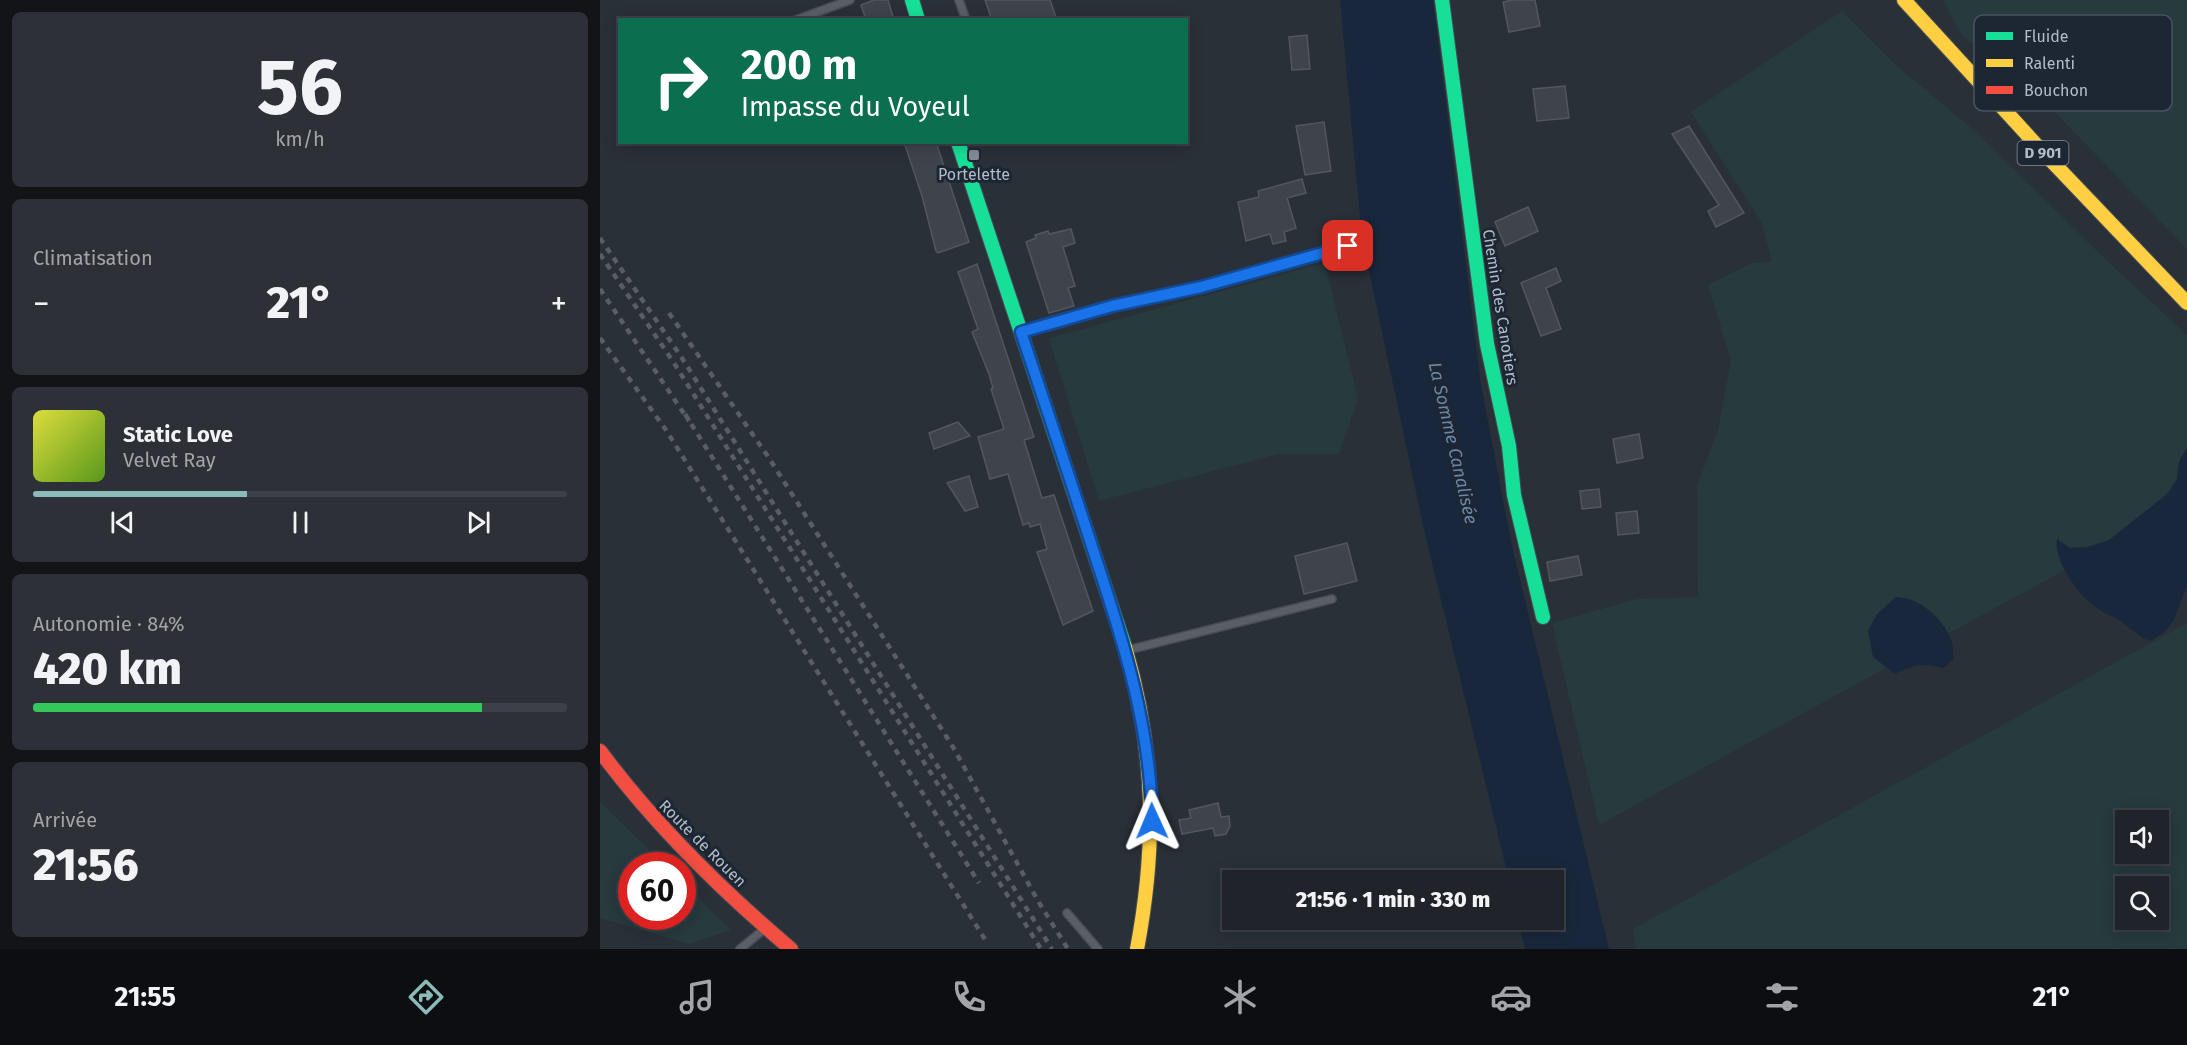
<!DOCTYPE html>
<html lang="fr">
<head>
<meta charset="utf-8">
<style>
  :root { --surface:#20242a; --page:#2d3036; --text:#f1f3f6; --muted:#a2a4a8; --line:#3d4147; --accent:#8bbbb9 }
  body { margin:0; font-family:"Fira Sans",sans-serif; background:var(--page); color:var(--text); height:100vh; display:flex; flex-direction:column; font-size:22px; white-space:nowrap }
  * { box-sizing:border-box; margin:0 }
  p { font-size:20px; color:var(--muted) }
  .icon { flex:none; width:33px; height:33px; fill:none; stroke:currentColor; stroke-width:2; stroke-linecap:round; stroke-linejoin:round }
  .map { position:relative; flex:1; overflow:hidden }
  .panel { display:flex; flex-direction:column; gap:12px; padding:12px; background:#121417; width:600px }
  .panel>* { flex:none }
  .hud { position:absolute; left:18px; top:18px; width:570px; height:126px; border-radius:0px; box-shadow:0 3px 15px #0003,0 0 0 2px var(--line); background:#0b6e4f; color:#fff; overflow:hidden }
  .fabs { position:absolute; left:1515px; top:810px; display:grid; gap:12px }
  .fabs a { display:grid; place-items:center; width:54px; height:54px; border-radius:0px; background:var(--surface); box-shadow:0 3px 15px #0003,0 0 0 2px var(--line); font-size:30px }
  .speed { position:absolute; left:18px; top:852px; display:flex; gap:12px; font-size:30px; font-weight:700; text-align:center }
  .speed>* { display:grid; place-content:center; width:78px; height:78px; border-radius:50%; background:var(--surface); box-shadow:0 3px 15px #0003,0 0 0 2px var(--line); line-height:1 }
  .speed .limit { border:9px solid #d22; background:#fff; color:#111 }
  .pin { position:absolute; display:grid; place-items:center; width:51px; height:51px; color:#fff; margin:-26px; border-radius:12px; box-shadow:0 3px 9px #0006 }
  .me { position:absolute; width:66px; margin:-33px; rotate:359deg; stroke-linejoin:round; filter:drop-shadow(0 0 4px #0008) }
  .turn { display:flex; align-items:center; gap:21px; height:126px; padding:0 24px; font-size:27px }
  .turn .icon { width:78px; height:78px; stroke-width:2.5 }
  .turn b { display:block; font-size:42px; line-height:51px }
  .big { font-size:45px; font-weight:800; line-height:1.1 }
  .panel .tile { flex:1; display:flex; flex-direction:column; justify-content:center; gap:9px; min-width:0; padding:0 21px; border-radius:9px; background:var(--page) }
  .panel .dial { align-items:center; gap:0 }
  .dial b { font-size:78px; line-height:1 }
  .song { display:flex; align-items:center; gap:18px }
  .cover { width:72px; height:72px; border-radius:9px; background:linear-gradient(135deg,hsl(60 70% 55%),hsl(90 70% 35%)) }
  .played { height:6px; border-radius:3px; background:linear-gradient(90deg,var(--accent) 40%,var(--line) 40%) }
  .keys { display:flex; justify-content:space-around; direction:ltr }
  .heat { display:flex; justify-content:space-between; align-items:center; font-size:33px; direction:ltr }
  .charge { height:9px; border-radius:4px; background:linear-gradient(90deg,#34c759 84%,var(--line) 0) }
  .trip { position:absolute; left:622px; top:870px; width:342px; height:60px; border-radius:0px; background:var(--surface); box-shadow:0 3px 15px #0003,0 0 0 2px var(--line); font-weight:800; line-height:60px; text-align:center }
  .dock { display:flex; height:96px; justify-content:space-around; align-items:center; background:#0d0e11; color:var(--muted) }
  .dock .icon { width:42px; height:42px }
  .dock .active { color:var(--accent) }
  .dock b { font-size:27px; color:var(--text) }
  main { display:flex; flex:1; min-height:0 }
  .map>svg:first-child { display:block }
  .green { fill:#273a3e; fill-rule:evenodd }
  .water { fill:#19273c }
  .building { fill:#3f444c; stroke:#52575f; stroke-width:1.5 }
  .lines { fill:none; stroke-linecap:round; stroke-linejoin:round }
  .lane-casing { stroke:#484c55; stroke-width:10 }
  .fast-casing { stroke:#484c55; stroke-width:16 }
  .slow-casing { stroke:#484c55; stroke-width:16 }
  .jam-casing { stroke:#484c55; stroke-width:16 }
  .lane { stroke:#5a5e66; stroke-width:7 }
  .fast { stroke:#16e098; stroke-width:14 }
  .slow { stroke:#ffcf43; stroke-width:14 }
  .jam { stroke:#f24e42; stroke-width:14 }
  .rail { stroke:#595d64; stroke-width:4.5; stroke-dasharray:6 6; stroke-linecap:butt }
  .route-casing { stroke:#114b97; stroke-width:15 }
  .route { stroke:#1a73e8; stroke-width:10 }
  .poi-dot { fill:#848b96; stroke:#1d2633; stroke-width:2 }
  .labels { text-anchor:middle; stroke-width:6; stroke-linejoin:round; paint-order:stroke }
  .shield { fill:#1d2633; stroke:#878f9c; stroke-width:1.5 }
  .shield-label { font-size:15px; font-weight:bold; fill:#b4bcc9 }
  .poi-label { font-size:16px; fill:#b4bcc9; stroke:#1d2633 }
  .street-label { font-size:16px; fill:#b4bcc9; stroke:#1d2633 }
  .water-label { font-size:18px; font-style:italic; fill:#6d86a8; stroke:#1d2633 }
  .key { fill:#1d2633; stroke:#4a5360; stroke-width:1.5 }
  .key-label { font-size:16px; fill:#b4bcc9 }
</style>
</head>
<body>
<main>
<section class="panel">
<div class="tile dial"><b>56</b><p>km/h</p></div>
<div class="tile"><p>Climatisation</p>
<div class="heat"><a>−</a><b class="big">21°</b><a>+</a></div>
</div>
<div class="tile">
<div class="song"><i class="cover"></i><div><b>Static Love</b><p>Velvet Ray</p></div></div>
<div class="played"></div>
<div class="keys"><svg class="icon" aria-label="previous" viewBox="0 0 24 24"><path d="M18 5L8 12l10 7zM5 5v14"/></svg><svg class="icon" aria-label="pause" viewBox="0 0 24 24"><path d="M8 5v14M16 5v14"/></svg><svg class="icon" aria-label="next" viewBox="0 0 24 24"><path d="M6 5l10 7-10 7zM19 5v14"/></svg></div>
</div>
<div class="tile"><p>Autonomie · 84%</p><b class="big">420 km</b><div class="charge"></div></div>
<div class="tile"><p>Arrivée</p><b class="big">21:56</b></div>
</section>
<div class="map">
<svg width="1587" height="949" viewBox="0 0 1587 949">
  <rect width="100%" height="100%" fill="#2a3038"/>
  <g class="green">
    <path d="M1343 0H1587V249L1420 76 1363 37Z"/>
    <path d="M1242 11 1297 66 1376 132 1501 255 1587 335V503L999 825 952 623 1037 599 1098 597 1097 486 1118 430 1131 360 1108 285 1152 263 1172 262 1162 223 1091 112Z"/>
    <path d="M725 263 758 399 739 454H679L499 501 449 338Z"/>
    <path d="M1587 623V949H1036L1033 929ZM1558 820V854H1526V820ZM1558 886V920H1526V886Z"/>
    <path d="M0 802 65 865 32 866V916H82L83 883 131 930 89 944 0 918Z"/>
  </g>
  <g class="water">
    <path d="M740 0H833L881 385 912 546 1009 949H925L918 920H954V880H909L825 534 762 239Z"/>
    <path d="M1587 448V587C1574 613 1579 626 1550 641 1537 636 1531 628 1519 620 1511 615 1501 612 1494 606 1477 592 1453 561 1457 539L1470 548 1487 547 1509 540 1567 494 1577 479 1579 461Z"/>
    <path d="M1296 597C1319 597 1343 618 1351 640 1354 645 1352 653 1354 659L1343 668C1324 662 1312 665 1295 674L1273 657 1268 631 1277 614Z"/>
  </g>
  <g class="building">
    <path d="M274 0H288L294 20H266L261 5Z"/>
    <path d="M385 0H450L457 20H392Z"/>
    <path d="M912 0H935L940 26 909 32 903 2Z"/>
    <path d="M707 35 710 69 692 70 689 37Z"/>
    <path d="M965 86 969 118 937 121 933 89Z"/>
    <path d="M724 122 731 171 705 175 696 126Z"/>
    <path d="M1089 126 1144 213 1116 227 1108 211 1119 205 1072 134Z"/>
    <path d="M304 142H336L369 242 338 253 336 251 322 196Z"/>
    <path d="M702 179 706 193 687 198 696 228 684 232 686 241 673 244 670 234 646 241 638 202 659 197 658 191Z"/>
    <path d="M928 207 938 231 905 246 895 222Z"/>
    <path d="M471 229 475 243 463 247 475 286 468 288 474 306 449 313 426 242 436 238 435 235 448 231 449 234Z"/>
    <path d="M377 264 434 437 424 440 442 498 454 495 493 611 463 625 437 552 447 549 440 524 430 527 429 523 423 525 408 474 390 479 378 437 404 429 391 389 393 388 389 374 372 332 378 329 358 272Z"/>
    <path d="M956 268 961 281 946 288 961 329 941 336 921 283Z"/>
    <path d="M358 422 370 436 334 449 329 433Z"/>
    <path d="M1039 434 1043 458 1017 463 1013 439Z"/>
    <path d="M369 476 378 507 365 511 347 483Z"/>
    <path d="M999 489 1001 507 982 509 980 491Z"/>
    <path d="M1037 511 1039 533 1018 535 1016 513Z"/>
    <path d="M747 543 757 581 704 594 695 556Z"/>
    <path d="M978 556 982 575 950 581 947 562Z"/>
    <path d="M618 803 621 817 629 816 630 826 626 834 615 836 613 828 582 834 579 820 591 818 589 810Z"/>
  </g>
  <g class="lines">
    <defs>
      <g id="lane">
        <path d="M359 0 366 20"/>
        <path d="M196 20 250 0"/>
        <path d="M423 331 512 306 601 287 748 246"/>
        <path d="M528 650 732 599"/>
        <path d="M467 913 498 949"/>
        <path d="M140 949 163 930"/>
      </g>
      <g id="fast">
        <path d="M312 0 318 20"/>
        <path d="M842 0 887 344 909 446 914 495 943 617"/>
        <path d="M358 142 525 647"/>
      </g>
      <g id="slow">
        <path d="M1304 0 1442 151 1587 303"/>
        <path d="M525 647C555 750 557 844 537 949"/>
      </g>
      <path id="jam" d="M0 751C55 825 120 889 191 949"/>
    </defs>
    <use href="#lane" class="lane-casing"/>
    <use href="#fast" class="fast-casing"/>
    <use href="#slow" class="slow-casing"/>
    <use href="#jam" class="jam-casing"/>
    <use href="#lane" class="lane"/>
    <use href="#fast" class="fast"/>
    <use href="#slow" class="slow"/>
    <use href="#jam" class="jam"/>
    <g class="rail">
      <path d="M0 238 82 358 452 949"/>
      <path d="M0 254 74 363 441 949"/>
      <path d="M0 289 89 421"/>
      <path d="M69 313 169 458 353 747 438 901 468 949"/>
      <path d="M0 338 66 430 386 941"/>
      <path d="M85 414 379 883"/>
    </g>
  </g>
  <g class="lines">
    <defs>
      <path id="route" d="M552 821C551 729 524 643 495 556 471 481 446 407 421 332L512 306 601 287 748 246"/>
    </defs>
    <use href="#route" class="route-casing"/>
    <use href="#route" class="route"/>
  </g>
  <rect class="poi-dot" x="368" y="149" width="12" height="12" rx="3"/>
  <g class="labels">
    <rect class="shield" x="1417.5" y="141" width="51" height="24" rx="4.5"/>
    <g class="shield-label">
      <text x="1443" y="158">D 901</text>
    </g>
    <g class="poi-label">
      <text x="374" y="180">Portelette</text>
    </g>
    <g class="street-label">
      <text transform="translate(901 307) rotate(81)" y="6">Chemin des Canotiers</text>
      <text transform="translate(103 843) rotate(45)" y="6">Route de Rouen</text>
    </g>
    <g class="water-label">
      <text transform="translate(853 443) rotate(77)" y="6">La Somme Canalisée</text>
    </g>
  </g>
  <rect x="1374" y="15" width="198" height="96" rx="9" class="key"/>
  <rect x="1386" y="32" width="27" height="8" fill="#16e098"/>
  <rect x="1386" y="59" width="27" height="8" fill="#ffcf43"/>
  <rect x="1386" y="86" width="27" height="8" fill="#f24e42"/>
  <g class="key-label">
    <text x="1424" y="42">Fluide</text>
    <text x="1424" y="69">Ralenti</text>
    <text x="1424" y="96">Bouchon</text>
  </g>
</svg>
<div class="fabs">
<a><svg class="icon" aria-label="sound" viewBox="0 0 24 24"><path d="M4 9h4l5-4v14l-5-4H4zM17 9q2 3 0 6"/></svg></a>
<a><svg class="icon" aria-label="search" viewBox="0 0 24 24"><circle cx="10" cy="10" r="6"/><path d="M15 15l6 6"/></svg></a>
</div>
<div class="speed"><div class="limit">60</div></div>
<div class="pin" style="left:748px;top:246px;background:#d93025"><svg class="icon" aria-label="arrive" viewBox="0 0 24 24"><path d="M6 21V4h12l-3 4 3 4H6"/></svg></div>
<svg class="me" style="left:552px;top:821px" viewBox="-20 -20 40 40"><path d="M0-17L14 15 0 8-14 15z" fill="#1a73e8" stroke="#fff" stroke-width="4"/></svg>
<div class="trip">21:56 · 1 min · 330 m</div>
<div class="hud">
<div class="turn"><svg class="icon" aria-label="right" viewBox="0 0 24 24"><path d="M7 20v-9h11M14 6l5 5-5 5"/></svg><div><b>200 m</b>Impasse du Voyeul</div></div>
</div>
</div>
</main>
<nav class="dock">
<b>21:55</b>
<svg class="icon active" aria-label="directions" viewBox="0 0 24 24"><path d="M12 3l9 9-9 9-9-9zM9 14v-3h6M13 9l2 2-2 2"/></svg>
<svg class="icon" aria-label="music" viewBox="0 0 24 24"><path d="M9 18V5l10-2v13"/><circle cx="6" cy="18" r="3"/><circle cx="16" cy="16" r="3"/></svg>
<svg class="icon" aria-label="phone" viewBox="0 0 24 24"><path d="M5 4h4l2 5-3 2q2 4 5 5l2-3 5 2v4C11 20 4 13 5 4z"/></svg>
<svg class="icon" aria-label="climate" viewBox="0 0 24 24"><path d="M12 3v18M4 7l16 10M4 17L20 7"/></svg>
<svg class="icon" aria-label="car" viewBox="0 0 24 24"><path d="M5 17H2v-5l4-1 3-4h7l3 4 3 1v5h-3M9 17h6M6 11h13"/><circle cx="7" cy="17" r="2"/><circle cx="17" cy="17" r="2"/></svg>
<svg class="icon" aria-label="filters" viewBox="0 0 24 24"><path d="M4 7h16M4 17h16"/><circle cx="9" cy="7" r="2"/><circle cx="15" cy="17" r="2"/></svg>
<b>21°</b>
</nav>
</body>
</html>
